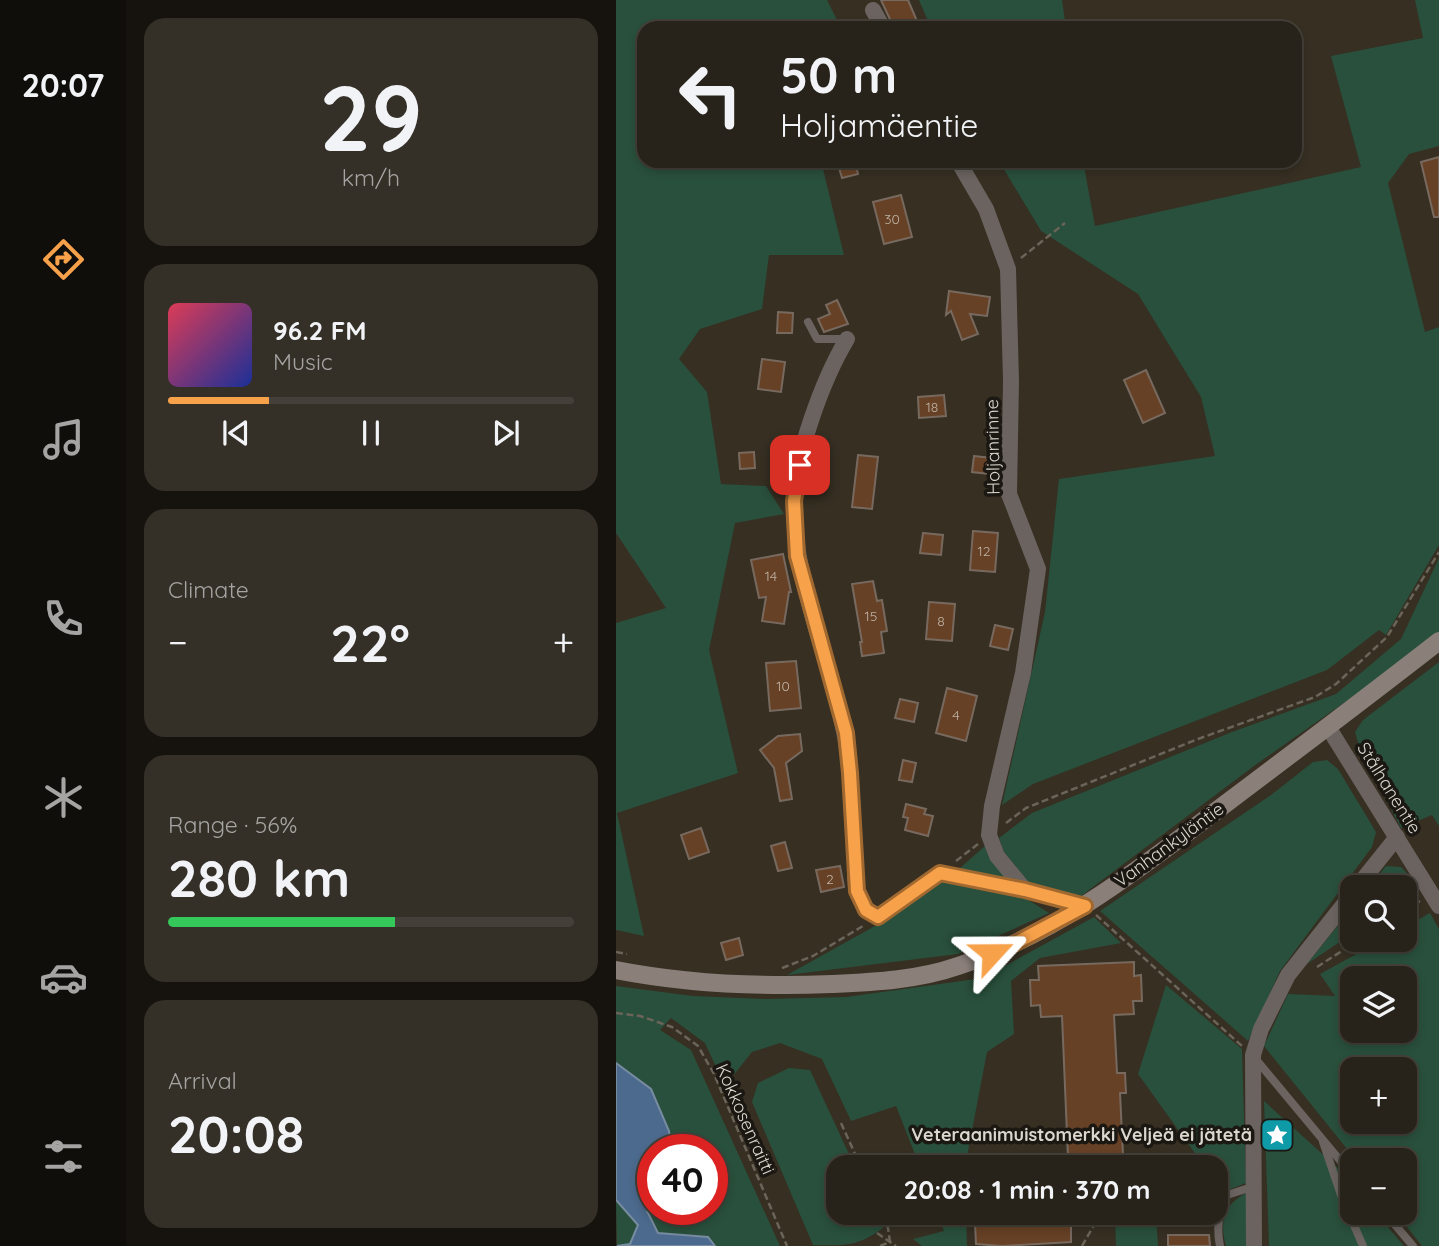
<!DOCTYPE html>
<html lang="en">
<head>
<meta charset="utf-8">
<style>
  :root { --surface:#28231a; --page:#342f27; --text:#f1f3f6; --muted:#a5a4a2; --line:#444039; --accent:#f7a14a }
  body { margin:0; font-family:Quicksand,sans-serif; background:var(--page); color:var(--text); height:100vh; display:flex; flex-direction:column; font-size:26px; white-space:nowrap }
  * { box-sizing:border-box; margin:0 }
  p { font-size:23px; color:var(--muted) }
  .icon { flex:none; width:38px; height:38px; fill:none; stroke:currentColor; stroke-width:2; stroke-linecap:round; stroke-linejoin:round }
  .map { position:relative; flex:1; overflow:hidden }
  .drawer { display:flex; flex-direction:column; gap:18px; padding:18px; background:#16130e; width:490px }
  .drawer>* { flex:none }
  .guide { position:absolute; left:21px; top:21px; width:665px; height:147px; border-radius:21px; box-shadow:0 4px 10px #0003,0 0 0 2px var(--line); background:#28231a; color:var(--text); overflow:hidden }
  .controls { position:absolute; left:724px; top:875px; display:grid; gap:14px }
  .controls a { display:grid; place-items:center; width:77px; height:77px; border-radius:14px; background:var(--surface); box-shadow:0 4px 10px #0003,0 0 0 2px var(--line); font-size:35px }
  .speed { position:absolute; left:21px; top:1134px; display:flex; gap:14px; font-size:35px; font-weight:700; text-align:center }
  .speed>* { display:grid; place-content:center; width:91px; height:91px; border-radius:50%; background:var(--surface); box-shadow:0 4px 10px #0003,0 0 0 2px var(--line); line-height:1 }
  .speed .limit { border:10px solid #d22; background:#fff; color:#111 }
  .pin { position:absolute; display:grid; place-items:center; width:60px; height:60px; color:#fff; margin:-30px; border-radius:14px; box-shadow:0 4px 10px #0006 }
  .me { position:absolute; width:77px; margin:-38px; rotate:66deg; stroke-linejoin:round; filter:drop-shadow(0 0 5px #0008) }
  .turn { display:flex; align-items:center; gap:24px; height:147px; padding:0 28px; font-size:32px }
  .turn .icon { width:91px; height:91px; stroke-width:2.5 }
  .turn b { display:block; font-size:49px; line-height:60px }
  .big { font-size:52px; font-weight:700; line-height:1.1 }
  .drawer .widget { flex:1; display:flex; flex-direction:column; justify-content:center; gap:10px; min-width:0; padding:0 24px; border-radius:21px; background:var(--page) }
  .drawer .dial { align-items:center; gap:0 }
  .dial b { font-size:91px; line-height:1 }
  .song { display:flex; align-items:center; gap:21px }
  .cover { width:84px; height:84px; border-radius:10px; background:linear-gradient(135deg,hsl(350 70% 55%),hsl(230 70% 35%)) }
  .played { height:7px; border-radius:4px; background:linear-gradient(90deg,var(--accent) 25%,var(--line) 25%) }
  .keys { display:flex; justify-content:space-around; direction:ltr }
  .heat { display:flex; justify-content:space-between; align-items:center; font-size:38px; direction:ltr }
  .charge { height:10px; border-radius:5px; background:linear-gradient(90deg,#34c759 56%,var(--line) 0) }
  .trip { position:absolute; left:210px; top:1155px; width:402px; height:70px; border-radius:21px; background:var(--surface); box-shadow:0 4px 10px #0003,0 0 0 2px var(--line); font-weight:700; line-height:70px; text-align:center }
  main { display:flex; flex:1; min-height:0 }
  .menu { display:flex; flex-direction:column; width:126px; justify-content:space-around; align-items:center; background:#100e0a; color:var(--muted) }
  .menu .icon { width:49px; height:49px }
  .menu .selected { color:var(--accent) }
  .menu b { font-size:32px; color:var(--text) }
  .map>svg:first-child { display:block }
  .green { fill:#29503c; fill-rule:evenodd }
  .water { fill:#4c6a8d; stroke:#778ba1; stroke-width:2 }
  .building { fill:#664125; stroke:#78695f; stroke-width:2 }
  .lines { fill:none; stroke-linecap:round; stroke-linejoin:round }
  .path { stroke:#6a6459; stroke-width:2.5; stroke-dasharray:7 3.5; stroke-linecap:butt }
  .lane { stroke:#6a6360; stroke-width:8 }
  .street { stroke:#6a6360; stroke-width:16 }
  .secondary { stroke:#8b7f7a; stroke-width:18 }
  .route-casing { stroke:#a16930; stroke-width:18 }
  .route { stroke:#f7a14a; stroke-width:12 }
  .labels { text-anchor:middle; stroke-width:7; stroke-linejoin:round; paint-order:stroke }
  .number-label { font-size:14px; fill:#beb2a4 }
  .street-label { font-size:18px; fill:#dbd7cf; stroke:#1b1712 }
  .poi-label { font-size:18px; font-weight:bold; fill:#dbd7cf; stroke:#1b1712; text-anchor:end }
</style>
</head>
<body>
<main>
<nav class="menu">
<b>20:07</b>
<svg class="icon selected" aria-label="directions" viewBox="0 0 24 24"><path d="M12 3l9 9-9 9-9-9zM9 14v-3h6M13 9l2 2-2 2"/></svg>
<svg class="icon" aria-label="music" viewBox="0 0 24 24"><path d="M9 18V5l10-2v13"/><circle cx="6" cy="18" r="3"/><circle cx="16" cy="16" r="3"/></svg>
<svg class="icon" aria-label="phone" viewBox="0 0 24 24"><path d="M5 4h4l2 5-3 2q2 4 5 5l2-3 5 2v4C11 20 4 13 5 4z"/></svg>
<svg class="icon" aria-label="climate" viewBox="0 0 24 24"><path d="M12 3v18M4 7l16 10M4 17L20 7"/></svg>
<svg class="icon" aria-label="car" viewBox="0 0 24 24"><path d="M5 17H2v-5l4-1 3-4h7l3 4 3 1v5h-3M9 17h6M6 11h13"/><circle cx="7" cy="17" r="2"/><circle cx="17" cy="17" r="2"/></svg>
<svg class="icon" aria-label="filters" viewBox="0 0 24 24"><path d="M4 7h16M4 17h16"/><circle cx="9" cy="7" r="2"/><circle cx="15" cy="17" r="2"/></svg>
</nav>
<section class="drawer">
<div class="widget dial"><b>29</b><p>km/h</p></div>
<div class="widget">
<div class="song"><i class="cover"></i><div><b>96.2 FM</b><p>Music</p></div></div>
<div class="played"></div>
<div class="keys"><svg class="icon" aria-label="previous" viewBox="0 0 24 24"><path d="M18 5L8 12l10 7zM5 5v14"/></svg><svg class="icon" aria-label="pause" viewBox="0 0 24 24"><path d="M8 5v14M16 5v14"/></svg><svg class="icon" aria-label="next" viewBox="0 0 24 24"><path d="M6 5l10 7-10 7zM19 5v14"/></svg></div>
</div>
<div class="widget"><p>Climate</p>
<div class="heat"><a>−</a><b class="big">22°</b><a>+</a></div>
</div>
<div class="widget"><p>Range · 56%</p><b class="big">280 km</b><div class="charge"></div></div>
<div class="widget"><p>Arrival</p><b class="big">20:08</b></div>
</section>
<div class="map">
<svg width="823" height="1246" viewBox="0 0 823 1246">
  <rect width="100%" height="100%" fill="#362f22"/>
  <g class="green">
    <path d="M0 0H211L225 28H28V161H205L228 255H153L146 309 84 329 63 359 91 392 105 484 150 486 168 514 119 523 93 650 122 773 1 813 28 936 0 930V623L50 608 0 533Z"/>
    <path d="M303 0H446L450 28H315Z"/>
    <path d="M799 0H823V146L793 154 772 183 809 332 823 327V545L770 635 763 630 711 670 417 784 386 805 429 612 443 479 599 456 585 397 522 294 425 231 383 161H467L479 226 745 167 715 56 807 38Z"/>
    <path d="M823 558V636L638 766 461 899 415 885 388 852 383 838 416 813 616 732 720 694 785 639Z"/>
    <path d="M823 662V826L816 815 785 828 744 750 739 732 747 720Z"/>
    <path d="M711 760 722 769 760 832 756 847 664 971 632 1041 484 911 655 795 697 762Z"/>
    <path d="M370 845 395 881 342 870Z"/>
    <path d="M770 866 785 867 796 878 797 893 789 898V887H753Z"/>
    <path d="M328 881 406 896 433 913 342 954 171 975 266 922Z"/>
    <path d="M737 907V933L691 964Z"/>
    <path d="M814 913 823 929V1246H806L780 1213H789V1160H740L648 1046 672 994 719 996 704 974 766 940H789V927ZM737 978H789V1031H737ZM737 1069H789V1122H737Z"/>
    <path d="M478 917 505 943 424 958 395 981 398 1034 371 1052 349 1167H304L280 1106 235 1121 206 1059 164 1043 136 1052 116 1077 111 1091 89 1043 55 1018 44 1030 75 1050 164 1246H98L92 1237 42 1234 31 1211 37 1199V1209H96V1150H55L53 1131 35 1089 0 1063V986L77 996 151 999 230 997 367 978Z"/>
    <path d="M550 985 626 1049 630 1183 607 1192 600 1183V1167H589L522 1074Z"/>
    <path d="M173 1068 194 1070 239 1167H222V1213H260L267 1228C243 1246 229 1246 197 1245L136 1102 142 1083Z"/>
    <path d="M648 1101 724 1170 737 1185V1213H760L788 1246H653Z"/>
    <path d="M630 1193 632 1246H610C603 1221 608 1205 630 1193Z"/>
    <path d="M0 1200 22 1224 14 1244 1 1246Z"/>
    <path d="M321 1213H350L351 1246H306L297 1239 328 1231Z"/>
    <path d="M499 1213H540L542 1246H500Z"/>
  </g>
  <path class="water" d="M0 1063 35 1089 53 1131 55 1150H37V1199L31 1211 42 1233 92 1237 99 1246H1L14 1244 22 1225 0 1200Z"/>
  <g class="building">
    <path d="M265 0H292L301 21 284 28H278Z"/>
    <path d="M823 157V217H818L805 162Z"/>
    <path d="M221 161H239L242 174 226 178Z"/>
    <path d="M285 195 296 237 268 244 257 202Z"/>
    <path d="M333 291 374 297 371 316 354 314 362 334 346 340 335 311 330 315Z"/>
    <path d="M221 300 232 324 208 332 202 319 214 314 210 305Z"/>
    <path d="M162 312 177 313 176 333H161Z"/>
    <path d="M146 359 169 362 165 392 142 389Z"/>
    <path d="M530 370 549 413 527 423 508 380Z"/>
    <path d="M328 395 330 416 303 418 302 397Z"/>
    <path d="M138 452 139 468 124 469 123 453Z"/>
    <path d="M242 455 262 457 256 509 236 507Z"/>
    <path d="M358 456 375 458 373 474 356 472Z"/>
    <path d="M357 531 382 533 379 572 354 570Z"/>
    <path d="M307 533 327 535 325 555 304 553Z"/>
    <path d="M167 554 175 592H173L168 624 146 621 150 597 143 598 135 560Z"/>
    <path d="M257 581 261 601 266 600 271 631 265 632 268 653 246 656 244 642H246L236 584Z"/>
    <path d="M313 602 339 604 336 641 310 639Z"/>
    <path d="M379 625 397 629 392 650 374 646Z"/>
    <path d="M180 661 185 708 154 711 150 663Z"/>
    <path d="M331 688 361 696 350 741 320 733Z"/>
    <path d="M284 699 302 703 298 722 279 718Z"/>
    <path d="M184 734 186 751 170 763 176 799 164 801 158 768 144 750 162 736Z"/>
    <path d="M287 760 300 763 296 782 283 780Z"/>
    <path d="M290 804 310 809 308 814 317 816 312 836 289 830 292 818 287 817Z"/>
    <path d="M85 828 93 852 73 859 65 835Z"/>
    <path d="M169 842 176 868 162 871 155 846Z"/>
    <path d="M224 866 228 887 205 892 200 870Z"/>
    <path d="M123 938 127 955 110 960 105 943Z"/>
    <path d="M518 962V976L525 975 526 1001H517L518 1014 498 1015 501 1073H509L510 1093H504L507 1155 452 1158 446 1016 425 1017 424 1005 415 1006 414 980H423L422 966Z"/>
    <path d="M408 1213H423V1218L455 1216V1242L386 1246 360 1244 359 1224 409 1222Z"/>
    <path d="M552 1235H593L594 1246H552Z"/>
  </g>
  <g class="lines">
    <g class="path">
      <path d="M405 258 449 223"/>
      <path d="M390 823 410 808 582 739 699 697 720 684 771 637 823 552"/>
      <path d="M340 861 362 844"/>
      <path d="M789 910 804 901"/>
      <path d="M480 915 626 1046"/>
      <path d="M0 952 11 954"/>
      <path d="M701 967 743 940"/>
      <path d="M166 968 197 956 247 926"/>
      <path d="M0 1013 24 1016 56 1027 82 1046 98 1074 171 1246"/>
      <path d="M225 1123 245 1167"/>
      <path d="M261 1233 280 1246"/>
      <path d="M264 1246 274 1242 272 1228 265 1213"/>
      <path d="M466 1246 485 1213"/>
    </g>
    <g class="lane">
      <path d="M192 322 201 339H231"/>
      <path d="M638 1057 737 1176"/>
      <path d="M707 1142 725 1195 747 1246"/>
      <path d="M769 1213 797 1246"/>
      <path d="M604 1246C600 1227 603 1212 611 1195L636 1187"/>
    </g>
    <g class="street">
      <path d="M257 10 267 28"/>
      <path d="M342 161 370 209 392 269 395 381 393 494 422 569 407 673 376 806 373 835 381 856 409 890"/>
      <path d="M231 339C207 379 178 457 178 504 178 596 226 681 234 772 237 802 237 832 239 862 239 872 238 885 242 894 246 905 251 911 262 917L325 873 409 890 469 906"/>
      <path d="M712 727 823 906"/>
      <path d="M741 887 781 837"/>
      <path d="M638 1246 637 1055 645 1029 672 975 737 893"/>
    </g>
    <path class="secondary" d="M0 970C72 984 143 987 216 984 258 982 302 980 342 966 440 934 522 870 604 808 677 753 750 698 823 641"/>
  </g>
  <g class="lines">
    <defs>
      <path id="route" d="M184 465 178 501 181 556 230 733 234 773 241 891 250 910 262 917 324 873 409 890 469 906 394 946 376 953"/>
    </defs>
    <use href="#route" class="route-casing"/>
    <use href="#route" class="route"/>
  </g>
  <defs>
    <symbol id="sight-square" viewBox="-11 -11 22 22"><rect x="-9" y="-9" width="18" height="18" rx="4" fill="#0f9aa8" stroke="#1b1712"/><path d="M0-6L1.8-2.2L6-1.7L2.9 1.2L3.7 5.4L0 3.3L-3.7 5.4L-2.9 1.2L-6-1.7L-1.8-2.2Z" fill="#fff"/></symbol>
  </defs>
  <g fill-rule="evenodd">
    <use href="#sight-square" x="642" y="1116" width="38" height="38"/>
  </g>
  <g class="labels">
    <g class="number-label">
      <text x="276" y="224">30</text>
      <text x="316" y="412">18</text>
      <text x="368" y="556">12</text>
      <text x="155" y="581">14</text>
      <text x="255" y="621">15</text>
      <text x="325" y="626">8</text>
      <text x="167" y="691">10</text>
      <text x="340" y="720">4</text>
      <text x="214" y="884">2</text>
    </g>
    <g class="street-label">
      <text transform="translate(377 447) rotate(-91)" y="6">Holjanrinne</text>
      <text transform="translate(773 788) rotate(58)" y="6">Stålhanentie</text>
      <text transform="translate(553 845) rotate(-36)" y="6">Vanhankyläntie</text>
      <text transform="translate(129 1119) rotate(66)" y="6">Kokkosenraitti</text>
    </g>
    <g class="poi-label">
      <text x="636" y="1141">Veteraanimuistomerkki Veljeä ei jätetä</text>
    </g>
  </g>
</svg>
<div class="controls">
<a><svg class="icon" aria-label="search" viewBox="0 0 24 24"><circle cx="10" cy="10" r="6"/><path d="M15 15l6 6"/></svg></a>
<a><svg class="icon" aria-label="layers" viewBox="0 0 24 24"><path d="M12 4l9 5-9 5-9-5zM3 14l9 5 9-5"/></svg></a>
<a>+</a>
<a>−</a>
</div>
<div class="speed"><div class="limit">40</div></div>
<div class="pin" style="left:184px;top:465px;background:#d93025"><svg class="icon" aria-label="arrive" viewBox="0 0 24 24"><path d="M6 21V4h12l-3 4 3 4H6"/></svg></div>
<svg class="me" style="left:376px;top:953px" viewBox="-20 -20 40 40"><path d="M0-17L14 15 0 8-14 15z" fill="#f7a14a" stroke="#fff" stroke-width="4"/></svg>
<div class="trip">20:08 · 1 min · 370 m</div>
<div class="guide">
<div class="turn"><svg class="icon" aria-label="left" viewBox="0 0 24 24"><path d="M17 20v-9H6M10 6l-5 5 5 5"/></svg><div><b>50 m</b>Holjamäentie</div></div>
</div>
</div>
</main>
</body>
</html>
